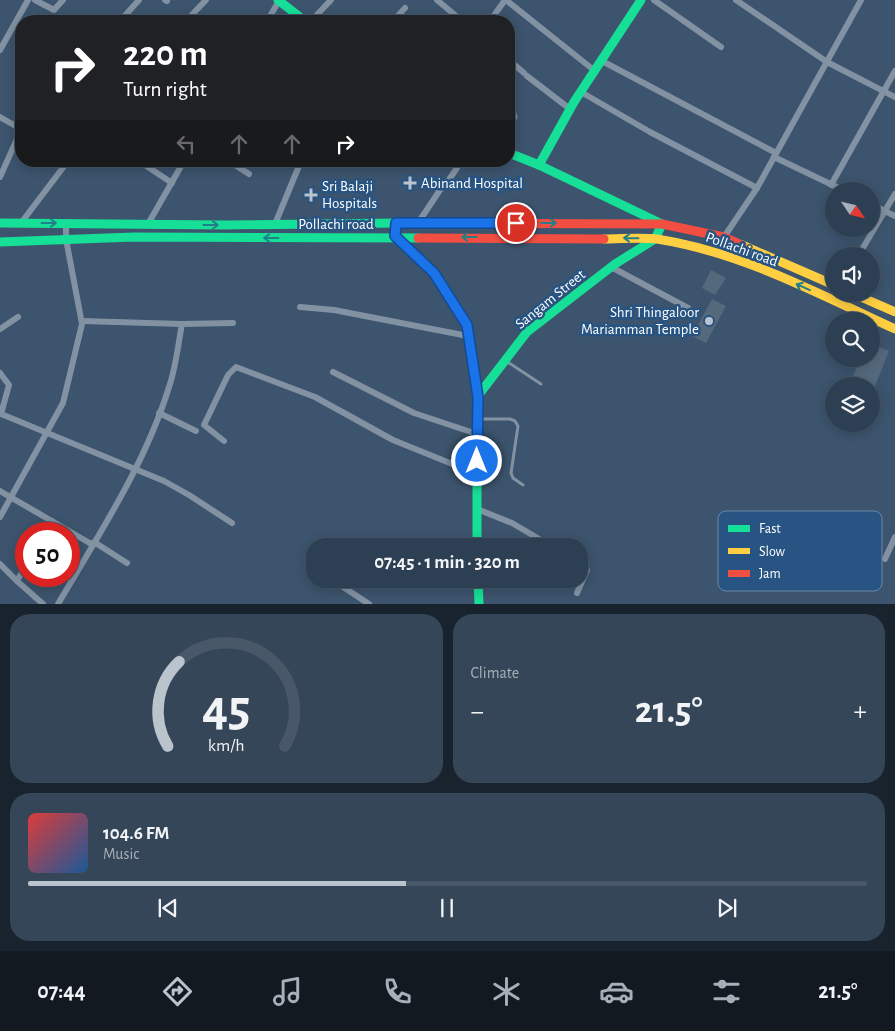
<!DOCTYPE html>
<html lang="en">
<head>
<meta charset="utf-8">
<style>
  :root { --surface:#2d3f52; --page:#354659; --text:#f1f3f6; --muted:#a7afb8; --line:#485869; --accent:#bbc3cc }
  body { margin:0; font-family:"Alegreya Sans",sans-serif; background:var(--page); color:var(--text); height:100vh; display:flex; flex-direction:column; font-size:19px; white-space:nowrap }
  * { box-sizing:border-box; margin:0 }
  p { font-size:16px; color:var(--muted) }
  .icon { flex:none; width:28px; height:28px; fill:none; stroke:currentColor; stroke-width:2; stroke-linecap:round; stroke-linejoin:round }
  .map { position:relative; height:604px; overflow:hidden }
  .drawer { display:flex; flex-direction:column; gap:10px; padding:10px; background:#19232d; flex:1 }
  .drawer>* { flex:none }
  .top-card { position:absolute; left:15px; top:15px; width:500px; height:152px; border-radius:20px; box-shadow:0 2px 12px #0003,0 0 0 1px var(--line); background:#202124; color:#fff; overflow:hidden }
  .needle { width:32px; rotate:125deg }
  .buttons { position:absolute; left:825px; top:182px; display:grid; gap:10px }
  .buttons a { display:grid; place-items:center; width:55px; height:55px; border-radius:50%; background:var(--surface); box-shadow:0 2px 12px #0003,0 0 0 1px var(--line); font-size:25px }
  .speed { position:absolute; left:15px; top:522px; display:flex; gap:10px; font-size:25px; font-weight:700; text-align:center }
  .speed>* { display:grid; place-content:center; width:65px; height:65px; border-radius:50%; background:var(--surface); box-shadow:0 2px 12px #0003,0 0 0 1px var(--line); line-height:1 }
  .speed .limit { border:8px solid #d22; background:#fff; color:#111 }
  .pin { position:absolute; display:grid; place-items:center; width:42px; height:42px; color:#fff; margin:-21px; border:2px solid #fff; border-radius:50%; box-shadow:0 1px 5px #0007 }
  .me { position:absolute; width:55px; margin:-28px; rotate:0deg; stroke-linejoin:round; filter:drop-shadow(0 0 4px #0008) }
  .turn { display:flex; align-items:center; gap:18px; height:105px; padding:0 25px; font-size:22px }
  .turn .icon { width:65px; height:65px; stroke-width:2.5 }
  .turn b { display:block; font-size:35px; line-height:42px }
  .lanes { display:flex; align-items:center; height:48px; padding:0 25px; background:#0003; justify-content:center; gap:25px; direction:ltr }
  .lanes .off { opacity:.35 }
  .big { font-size:38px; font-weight:600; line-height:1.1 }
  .drawer .card { flex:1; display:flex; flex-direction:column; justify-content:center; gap:8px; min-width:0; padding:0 18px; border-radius:20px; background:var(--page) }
  .drawer .dial { align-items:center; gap:0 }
  .dial svg { height:130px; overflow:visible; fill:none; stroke:var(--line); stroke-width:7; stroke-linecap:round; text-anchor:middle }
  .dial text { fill:var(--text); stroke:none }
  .song { display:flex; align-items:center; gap:15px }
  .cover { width:60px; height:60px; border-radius:8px; background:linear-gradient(135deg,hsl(0 70% 55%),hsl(210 70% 35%)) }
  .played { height:5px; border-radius:2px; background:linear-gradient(90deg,var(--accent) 45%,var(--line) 45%) }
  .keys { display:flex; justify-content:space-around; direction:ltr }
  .heat { display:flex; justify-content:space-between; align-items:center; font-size:28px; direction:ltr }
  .drawer .tiles { flex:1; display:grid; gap:10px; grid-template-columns:1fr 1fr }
  .card:last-child { grid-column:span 2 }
  .trip { position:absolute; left:306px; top:538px; width:282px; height:50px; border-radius:20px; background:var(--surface); box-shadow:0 2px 12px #0003,0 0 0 1px var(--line); font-weight:600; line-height:50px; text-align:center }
  .menu { display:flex; height:80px; justify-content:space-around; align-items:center; background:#121921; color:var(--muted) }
  .menu .icon { width:35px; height:35px }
  .menu .current { color:var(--accent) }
  .menu b { font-size:22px; color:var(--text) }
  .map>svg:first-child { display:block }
  .building { fill:#55697d }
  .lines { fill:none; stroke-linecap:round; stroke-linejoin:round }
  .lane { stroke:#8292a3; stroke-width:3 }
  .street { stroke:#8292a3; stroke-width:6 }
  .fast { stroke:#16e098; stroke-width:9 }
  .slow { stroke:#ffcf43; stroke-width:9 }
  .jam { stroke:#f24e42; stroke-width:9 }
  .oneway { stroke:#227e89 }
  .route-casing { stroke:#114b97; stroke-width:12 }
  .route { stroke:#1a73e8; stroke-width:9 }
  .poi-dot { fill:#bbc3cc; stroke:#275482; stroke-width:2 }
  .labels { text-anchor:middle; stroke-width:5; stroke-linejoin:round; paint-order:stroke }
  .poi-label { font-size:15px; fill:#fff; stroke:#275482; text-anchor:start }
  .street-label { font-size:15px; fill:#fff; stroke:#275482 }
  .key { fill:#275482; stroke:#6887a8; stroke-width:1 }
  .key-label { font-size:14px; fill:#fff }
</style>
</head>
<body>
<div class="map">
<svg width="895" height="604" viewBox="0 0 895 604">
  <rect width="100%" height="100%" fill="#3c546d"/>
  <g class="building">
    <path d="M711 270 726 278 715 295 702 288Z"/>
    <path d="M712 299 726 306 706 343 692 336Z"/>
    <path d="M871 344 889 351 875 386H849L860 359H871Z"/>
  </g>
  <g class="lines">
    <g class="lane">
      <path d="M509 105 514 111 516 117 509 131"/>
      <path d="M506 361 541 384"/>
      <path d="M478 419H510L515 421 518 426 511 473 513 478 523 485"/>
    </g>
    <g class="street">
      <path d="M35 0 54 10 63 0"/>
      <path d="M165 0 167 1"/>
      <path d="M437 0 462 21"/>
      <path d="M506 0 595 71"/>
      <path d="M654 0 721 47"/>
      <path d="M736 0 827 62 895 97"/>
      <path d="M120 21 139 0"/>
      <path d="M186 21 206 0"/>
      <path d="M267 21 279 1"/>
      <path d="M311 21 331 0"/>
      <path d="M393 21 405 8"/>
      <path d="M490 21 505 0"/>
      <path d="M0 50 28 0"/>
      <path d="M509 60 524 73"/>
      <path d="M602 61 776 153"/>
      <path d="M527 76 570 109"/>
      <path d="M581 92 650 132 757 188"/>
      <path d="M0 117 21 129"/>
      <path d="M774 157 845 191"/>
      <path d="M139 161 172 183"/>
      <path d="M229 161 249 174"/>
      <path d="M0 177 21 130"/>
      <path d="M831 185 895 71"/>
      <path d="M871 204 895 216"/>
      <path d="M21 223 68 161"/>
      <path d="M418 223 440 190 446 184 457 168 455 161"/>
      <path d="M148 224 184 161"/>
      <path d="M275 224 301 161"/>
      <path d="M724 237 757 188 861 0"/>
      <path d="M858 256 895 194"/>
      <path d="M611 267 688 308"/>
      <path d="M300 307 334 310 468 336"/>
      <path d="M182 324 233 323"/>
      <path d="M0 329 18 317"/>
      <path d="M333 372 414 413 477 434"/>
      <path d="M0 373 9 385 1 414 164 481 189 495 232 523"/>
      <path d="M159 413 196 431"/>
      <path d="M224 441 204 425 228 375 236 367 315 397 393 440 477 474"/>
      <path d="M0 491 93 545"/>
      <path d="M477 509 512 523 551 546"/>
      <path d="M0 517 63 403 82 324 66 239V223"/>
      <path d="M45 534 52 521"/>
      <path d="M94 542 127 563"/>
      <path d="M885 559 895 537"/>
      <path d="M0 564 17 581 26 565"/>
      <path d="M308 564 315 568"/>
      <path d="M331 579 369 604"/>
      <path d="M17 581 43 604"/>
      <path d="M577 593 587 570 585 566 580 563"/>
      <path d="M58 604C99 534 145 465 169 387 176 367 178 345 182 324L82 321"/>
    </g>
    <g class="fast">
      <path d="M278 0 305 21"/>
      <path d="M539 165 574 102 641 0"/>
      <path d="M0 223 223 225 399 223"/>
      <path d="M0 242 134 237 418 238"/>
      <path d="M477 397 527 332 615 264 655 239 662 224 539 165 509 153"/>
      <path d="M477 418V546"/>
      <path d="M478 579 479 604"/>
    </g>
    <g class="slow">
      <path d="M604 239C621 239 640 237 657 239 741 252 819 294 895 329"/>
      <path d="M742 245 834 285"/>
      <path d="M854 294 895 312"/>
    </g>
    <g class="jam">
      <path d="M396 223 395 236 434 273 467 325 477 397V418"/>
      <path d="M399 223 662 224 724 237 742 245"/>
      <path d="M418 238 604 239"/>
    </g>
  </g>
  <defs><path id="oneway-shaft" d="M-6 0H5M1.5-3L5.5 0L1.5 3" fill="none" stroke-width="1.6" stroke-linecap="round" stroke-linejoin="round" transform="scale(1.25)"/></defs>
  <g class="oneway">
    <use href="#oneway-shaft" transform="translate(49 223)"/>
    <use href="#oneway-shaft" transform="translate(549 223)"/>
    <use href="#oneway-shaft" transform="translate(211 225)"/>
    <use href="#oneway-shaft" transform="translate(469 237) rotate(-180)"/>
    <use href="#oneway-shaft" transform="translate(271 238) rotate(-180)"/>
    <use href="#oneway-shaft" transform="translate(631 238) rotate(-179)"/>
    <use href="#oneway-shaft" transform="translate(803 287) rotate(-156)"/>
  </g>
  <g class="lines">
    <defs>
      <path id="route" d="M477 461 478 397 467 325 434 273 395 236 396 223H516"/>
    </defs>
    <use href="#route" class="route-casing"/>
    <use href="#route" class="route"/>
  </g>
  <g class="poi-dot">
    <path d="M407.5 175.5h5v5h5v5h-5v5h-5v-5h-5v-5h5z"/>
    <path d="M308.5 187.5h5v5h5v5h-5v5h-5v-5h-5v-5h5z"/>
    <circle cx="709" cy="321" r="5"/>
  </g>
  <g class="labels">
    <g class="poi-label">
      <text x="421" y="188">Abinand Hospital</text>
      <text x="322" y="191">Sri Balaji<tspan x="322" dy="17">Hospitals</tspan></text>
      <text x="699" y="317" text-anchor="end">Shri Thingaloor<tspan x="699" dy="17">Mariamman Temple</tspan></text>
    </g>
    <g class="street-label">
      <text x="336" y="229">Pollachi road</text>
      <text transform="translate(742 249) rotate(20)" y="5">Pollachi road</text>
      <text transform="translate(550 299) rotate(-39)" y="5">Sangam Street</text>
    </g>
  </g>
  <rect x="718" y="511" width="164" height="80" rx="8" class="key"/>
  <rect x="728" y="525" width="22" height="7" fill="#16e098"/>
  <rect x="728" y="548" width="22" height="6" fill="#ffcf43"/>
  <rect x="728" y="570" width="22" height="7" fill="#f24e42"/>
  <g class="key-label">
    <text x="759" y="533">Fast</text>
    <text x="759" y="556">Slow</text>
    <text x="759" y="578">Jam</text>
  </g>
</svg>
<div class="buttons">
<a><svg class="needle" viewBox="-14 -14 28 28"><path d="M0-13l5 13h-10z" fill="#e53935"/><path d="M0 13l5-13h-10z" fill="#a7afb8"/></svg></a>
<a><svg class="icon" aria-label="sound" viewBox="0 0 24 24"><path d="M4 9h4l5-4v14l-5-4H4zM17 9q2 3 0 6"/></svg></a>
<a><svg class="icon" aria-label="search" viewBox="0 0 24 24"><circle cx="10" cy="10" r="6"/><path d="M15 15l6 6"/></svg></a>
<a><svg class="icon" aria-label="layers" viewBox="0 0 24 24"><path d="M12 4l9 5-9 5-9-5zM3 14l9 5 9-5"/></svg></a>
</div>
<div class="speed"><div class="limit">50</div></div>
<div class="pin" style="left:516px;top:223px;background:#d93025"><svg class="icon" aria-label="arrive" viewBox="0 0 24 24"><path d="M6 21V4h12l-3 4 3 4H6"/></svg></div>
<svg class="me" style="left:477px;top:461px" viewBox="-20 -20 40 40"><circle r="17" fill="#1a73e8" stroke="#fff" stroke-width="3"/><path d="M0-11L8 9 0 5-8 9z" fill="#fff"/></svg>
<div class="trip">07:45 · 1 min · 320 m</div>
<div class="top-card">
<div class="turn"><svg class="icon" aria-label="right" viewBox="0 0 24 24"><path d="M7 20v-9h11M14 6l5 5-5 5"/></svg><div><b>220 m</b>Turn right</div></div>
<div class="lanes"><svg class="icon off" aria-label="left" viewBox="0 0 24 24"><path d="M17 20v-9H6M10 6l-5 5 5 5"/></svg><svg class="icon off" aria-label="ahead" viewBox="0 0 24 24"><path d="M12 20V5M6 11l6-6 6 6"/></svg><svg class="icon off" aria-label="ahead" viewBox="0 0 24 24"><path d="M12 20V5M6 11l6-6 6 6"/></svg><svg class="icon" aria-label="right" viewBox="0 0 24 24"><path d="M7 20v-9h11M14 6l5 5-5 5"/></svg></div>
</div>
</div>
<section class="drawer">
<div class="tiles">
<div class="card dial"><svg viewBox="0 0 100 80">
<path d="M14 69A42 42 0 1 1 86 69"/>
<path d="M14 69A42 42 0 0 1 21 17" stroke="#bbc3cc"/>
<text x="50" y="56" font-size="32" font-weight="700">45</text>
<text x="50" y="72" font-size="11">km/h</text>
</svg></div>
<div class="card"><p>Climate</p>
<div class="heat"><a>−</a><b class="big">21.5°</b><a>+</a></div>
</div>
<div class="card">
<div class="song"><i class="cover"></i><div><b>104.6 FM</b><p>Music</p></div></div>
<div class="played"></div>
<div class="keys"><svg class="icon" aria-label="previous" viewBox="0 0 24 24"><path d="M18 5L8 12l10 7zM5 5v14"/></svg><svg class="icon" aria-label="pause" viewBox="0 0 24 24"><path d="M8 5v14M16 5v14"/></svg><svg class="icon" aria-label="next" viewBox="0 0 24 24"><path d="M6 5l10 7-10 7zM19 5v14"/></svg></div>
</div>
</div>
</section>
<nav class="menu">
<b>07:44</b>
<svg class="icon current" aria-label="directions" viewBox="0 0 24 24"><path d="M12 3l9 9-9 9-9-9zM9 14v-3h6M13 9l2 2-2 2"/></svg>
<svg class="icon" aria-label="music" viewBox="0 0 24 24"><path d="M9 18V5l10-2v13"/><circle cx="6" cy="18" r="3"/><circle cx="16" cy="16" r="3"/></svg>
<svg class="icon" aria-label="phone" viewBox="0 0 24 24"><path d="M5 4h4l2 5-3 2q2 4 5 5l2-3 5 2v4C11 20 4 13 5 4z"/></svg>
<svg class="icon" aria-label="climate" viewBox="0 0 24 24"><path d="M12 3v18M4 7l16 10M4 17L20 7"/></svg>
<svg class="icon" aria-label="car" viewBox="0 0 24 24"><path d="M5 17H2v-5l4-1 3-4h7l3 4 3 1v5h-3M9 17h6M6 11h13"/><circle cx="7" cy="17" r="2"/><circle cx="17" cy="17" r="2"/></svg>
<svg class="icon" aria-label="filters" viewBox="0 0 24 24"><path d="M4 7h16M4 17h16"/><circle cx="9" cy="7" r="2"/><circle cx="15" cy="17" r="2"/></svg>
<b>21.5°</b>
</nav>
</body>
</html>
